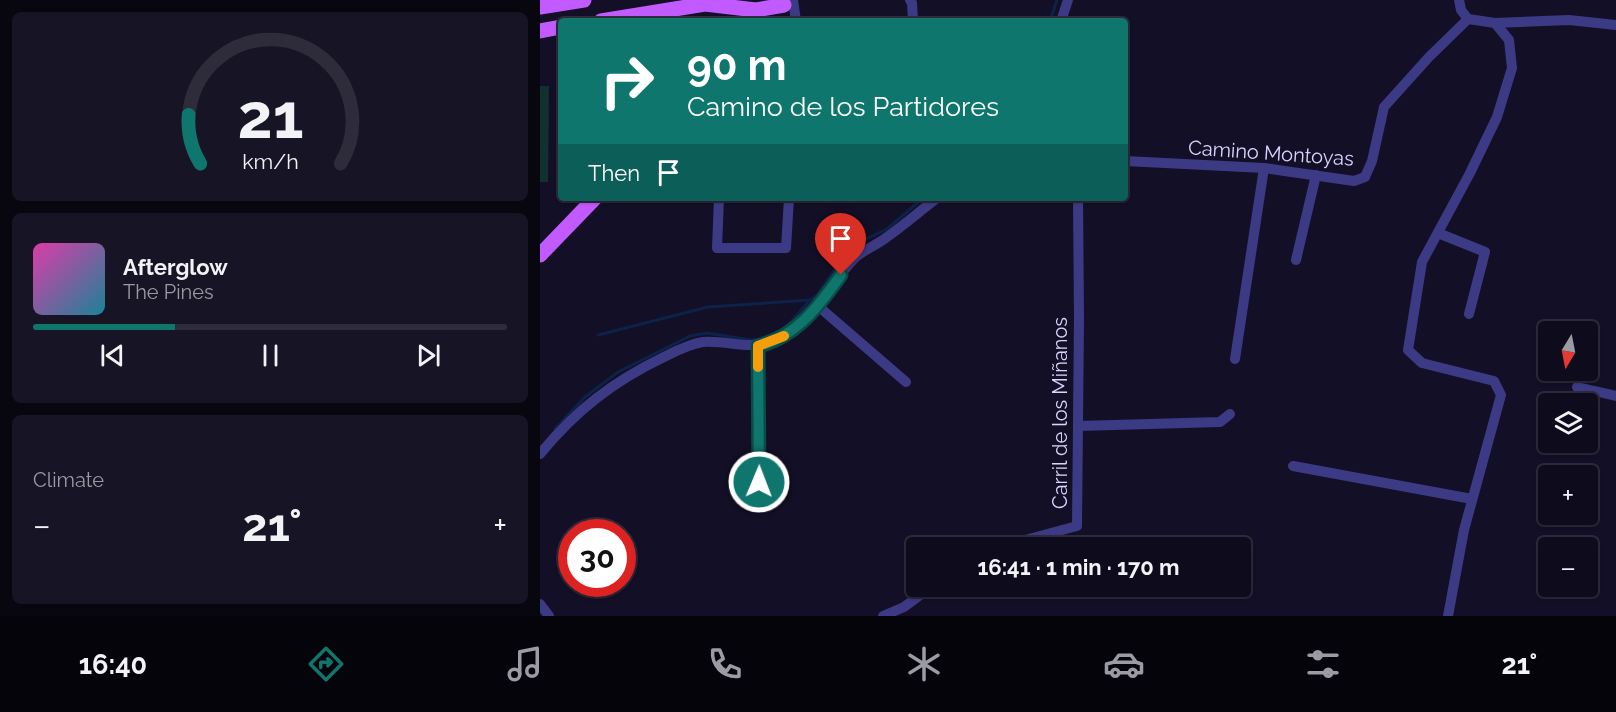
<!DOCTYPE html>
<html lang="en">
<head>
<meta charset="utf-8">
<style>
  :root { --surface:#0e0b1c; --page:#171425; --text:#f1f3f6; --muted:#9b9ba3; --line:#2e2b3b; --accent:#0f766e }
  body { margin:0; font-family:Raleway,sans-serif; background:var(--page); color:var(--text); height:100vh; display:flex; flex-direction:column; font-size:22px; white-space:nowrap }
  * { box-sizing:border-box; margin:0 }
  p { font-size:20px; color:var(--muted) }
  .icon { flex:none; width:33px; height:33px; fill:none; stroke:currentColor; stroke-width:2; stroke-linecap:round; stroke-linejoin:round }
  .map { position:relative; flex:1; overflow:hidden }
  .panel { display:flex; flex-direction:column; gap:12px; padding:12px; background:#08060f; width:540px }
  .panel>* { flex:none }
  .guide { position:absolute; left:18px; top:18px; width:570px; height:183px; border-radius:6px; box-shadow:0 2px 4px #0004,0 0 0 2px var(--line); background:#0f766e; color:#fff; overflow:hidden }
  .needle { width:39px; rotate:190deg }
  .controls { position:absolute; left:998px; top:321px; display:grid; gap:12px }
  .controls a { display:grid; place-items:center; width:60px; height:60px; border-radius:6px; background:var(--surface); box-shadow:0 2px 4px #0004,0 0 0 2px var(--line); font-size:30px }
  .speed { position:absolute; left:18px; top:519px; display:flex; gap:12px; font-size:30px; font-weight:700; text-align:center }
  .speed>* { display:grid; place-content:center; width:78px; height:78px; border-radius:50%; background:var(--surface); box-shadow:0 2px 4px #0004,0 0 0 2px var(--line); line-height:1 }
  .speed .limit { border:9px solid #d22; background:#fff; color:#111 }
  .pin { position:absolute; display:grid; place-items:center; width:51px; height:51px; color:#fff; margin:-62px -26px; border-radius:50% 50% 50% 0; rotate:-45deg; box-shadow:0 0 6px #0007 }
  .pin .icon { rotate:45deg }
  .me { position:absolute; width:66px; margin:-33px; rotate:1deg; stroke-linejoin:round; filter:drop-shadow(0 0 4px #0008) }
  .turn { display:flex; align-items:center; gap:21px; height:126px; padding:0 30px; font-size:27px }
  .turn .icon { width:78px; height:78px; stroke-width:2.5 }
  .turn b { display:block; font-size:42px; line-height:51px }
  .then { display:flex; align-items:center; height:57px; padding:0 30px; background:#0003; gap:12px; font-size:22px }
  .big { font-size:45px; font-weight:700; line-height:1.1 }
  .panel .tile { flex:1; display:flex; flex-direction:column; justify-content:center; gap:9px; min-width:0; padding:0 21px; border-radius:9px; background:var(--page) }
  .panel .dial { align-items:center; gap:0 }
  .dial svg { height:156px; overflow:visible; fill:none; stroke:var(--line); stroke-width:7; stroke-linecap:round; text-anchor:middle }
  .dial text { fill:var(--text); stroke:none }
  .song { display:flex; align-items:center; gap:18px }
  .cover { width:72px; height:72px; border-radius:9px; background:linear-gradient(135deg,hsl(320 70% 55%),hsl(190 70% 35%)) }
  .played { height:6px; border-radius:3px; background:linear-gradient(90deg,var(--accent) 30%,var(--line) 30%) }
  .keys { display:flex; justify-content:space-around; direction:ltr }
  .heat { display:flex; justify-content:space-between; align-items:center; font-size:33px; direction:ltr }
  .trip { position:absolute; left:366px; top:537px; width:345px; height:60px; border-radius:6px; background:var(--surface); box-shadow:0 2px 4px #0004,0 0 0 2px var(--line); font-weight:700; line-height:60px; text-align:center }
  .dock { display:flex; height:96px; justify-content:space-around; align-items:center; background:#06040b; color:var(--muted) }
  .dock .icon { width:42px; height:42px }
  .dock .current { color:var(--accent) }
  .dock b { font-size:27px; color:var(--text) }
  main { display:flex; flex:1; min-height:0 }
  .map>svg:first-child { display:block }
  .green { fill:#12302f }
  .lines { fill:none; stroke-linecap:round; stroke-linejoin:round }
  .stream { stroke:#0c2248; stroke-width:3 }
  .minor { stroke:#3d3a85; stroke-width:10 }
  .primary { stroke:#c25bff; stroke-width:15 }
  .route-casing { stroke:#0a4d48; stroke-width:15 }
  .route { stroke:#0f766e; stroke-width:10 }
  .slow { stroke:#f59e0b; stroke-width:10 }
  .labels { text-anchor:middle; stroke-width:6; stroke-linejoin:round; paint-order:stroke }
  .street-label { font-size:20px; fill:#d9d4ff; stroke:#130f26 }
</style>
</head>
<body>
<main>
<section class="panel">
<div class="tile dial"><svg viewBox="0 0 100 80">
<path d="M14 69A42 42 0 1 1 86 69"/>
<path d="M14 69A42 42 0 0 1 8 44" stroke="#0f766e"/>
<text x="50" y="56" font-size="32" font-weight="700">21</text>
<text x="50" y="72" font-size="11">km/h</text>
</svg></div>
<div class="tile">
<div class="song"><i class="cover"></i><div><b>Afterglow</b><p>The Pines</p></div></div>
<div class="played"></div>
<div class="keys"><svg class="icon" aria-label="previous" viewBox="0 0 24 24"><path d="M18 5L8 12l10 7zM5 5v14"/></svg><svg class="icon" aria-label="pause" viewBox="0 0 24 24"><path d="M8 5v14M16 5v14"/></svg><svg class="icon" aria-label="next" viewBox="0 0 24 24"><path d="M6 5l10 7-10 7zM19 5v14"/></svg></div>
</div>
<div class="tile"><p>Climate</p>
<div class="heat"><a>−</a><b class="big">21°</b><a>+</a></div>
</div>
</section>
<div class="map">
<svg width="1076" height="616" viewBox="0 0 1076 616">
  <rect width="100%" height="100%" fill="#130f26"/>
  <path class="green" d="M0 86H9L8 182H0Z"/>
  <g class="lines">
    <g class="stream">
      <path d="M510 21 517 0"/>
      <path d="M58 335 168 307 270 300"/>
      <path d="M15 429 45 397 78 372 150 336 167 333 211 340 219 339 240 331 249 324 270 300 277 295 307 252 322 241 347 229 383 198"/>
    </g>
    <g class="minor">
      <path d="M253 0 256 21"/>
      <path d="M370 0 372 3 373 21"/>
      <path d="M521 21 528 0"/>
      <path d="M955 23 1029 20 1076 25"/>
      <path d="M585 161 724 168 814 181 825 177 832 161 844 107 889 57 928 19"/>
      <path d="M179 198 177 248H246L249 198"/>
      <path d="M898 233 945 252 929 314"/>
      <path d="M756 260 776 175"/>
      <path d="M278 306 366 382"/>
      <path d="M218 346 219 482"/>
      <path d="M695 359 724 168"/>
      <path d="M1037 387 1076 396"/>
      <path d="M538 426 680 422 690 414"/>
      <path d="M0 454C36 410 74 381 124 357 136 351 149 344 163 342 193 340 212 353 243 337 276 320 290 282 316 257 325 249 337 245 347 237 364 225 380 211 397 198"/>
      <path d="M753 466 932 499"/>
      <path d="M402 548 478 542 537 526 539 318 538 198"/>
      <path d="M0 604 9 616"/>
      <path d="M343 616 364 607 387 590 388 586"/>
      <path d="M908 616 924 530 961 395 954 381 882 363 868 350 882 262 930 173 957 117 972 68 969 40 955 23 928 19 921 10 919 0"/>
    </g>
    <g class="primary">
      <path d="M0 7 44 0"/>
      <path d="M61 21 165 4 216 10 244 5"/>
      <path d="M0 31 21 27"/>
      <path d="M0 255 55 198"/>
    </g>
  </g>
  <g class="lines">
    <defs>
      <path id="route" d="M219 482 218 346C256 337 279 306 301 275"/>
    </defs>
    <use href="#route" class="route-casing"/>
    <use href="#route" class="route"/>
    <path class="slow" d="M218 367V346L244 336"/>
  </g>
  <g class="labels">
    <g class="street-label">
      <text transform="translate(731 153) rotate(4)" y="7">Camino Montoyas</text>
      <text transform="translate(520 413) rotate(-90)" y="7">Carril de los Miñanos</text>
    </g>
  </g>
</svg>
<div class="controls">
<a><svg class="needle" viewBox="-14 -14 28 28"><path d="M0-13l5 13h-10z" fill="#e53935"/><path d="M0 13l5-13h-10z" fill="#9b9ba3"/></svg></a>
<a><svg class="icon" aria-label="layers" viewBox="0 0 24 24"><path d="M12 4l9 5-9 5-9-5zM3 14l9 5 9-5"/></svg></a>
<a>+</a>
<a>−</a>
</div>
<div class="speed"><div class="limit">30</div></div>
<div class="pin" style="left:301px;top:275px;background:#d93025"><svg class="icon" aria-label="arrive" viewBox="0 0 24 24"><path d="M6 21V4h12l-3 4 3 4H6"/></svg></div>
<svg class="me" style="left:219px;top:482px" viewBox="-20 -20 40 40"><circle r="17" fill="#0f766e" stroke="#fff" stroke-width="3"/><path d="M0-11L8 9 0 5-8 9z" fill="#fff"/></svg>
<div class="trip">16:41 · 1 min · 170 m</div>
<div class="guide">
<div class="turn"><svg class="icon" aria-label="right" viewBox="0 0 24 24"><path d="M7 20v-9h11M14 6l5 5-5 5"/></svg><div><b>90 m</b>Camino de los Partidores</div></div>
<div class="then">Then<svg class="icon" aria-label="arrive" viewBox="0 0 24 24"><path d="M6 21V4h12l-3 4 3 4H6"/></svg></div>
</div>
</div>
</main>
<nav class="dock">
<b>16:40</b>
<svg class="icon current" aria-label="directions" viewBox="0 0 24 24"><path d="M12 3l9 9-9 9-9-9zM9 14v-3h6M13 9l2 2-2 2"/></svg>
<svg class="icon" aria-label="music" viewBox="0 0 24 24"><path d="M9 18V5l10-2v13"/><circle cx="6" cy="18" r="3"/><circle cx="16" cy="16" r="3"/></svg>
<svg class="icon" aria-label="phone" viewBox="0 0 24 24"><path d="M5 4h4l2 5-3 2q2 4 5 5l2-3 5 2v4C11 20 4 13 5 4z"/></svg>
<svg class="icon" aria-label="climate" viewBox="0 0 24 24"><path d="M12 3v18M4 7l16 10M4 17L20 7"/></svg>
<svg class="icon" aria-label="car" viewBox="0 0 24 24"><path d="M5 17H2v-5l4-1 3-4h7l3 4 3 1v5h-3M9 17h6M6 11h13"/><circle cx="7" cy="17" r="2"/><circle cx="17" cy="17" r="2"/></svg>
<svg class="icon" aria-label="filters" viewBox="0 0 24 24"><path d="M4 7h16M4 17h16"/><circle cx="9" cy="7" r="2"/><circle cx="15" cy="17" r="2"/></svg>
<b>21°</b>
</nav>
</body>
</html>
